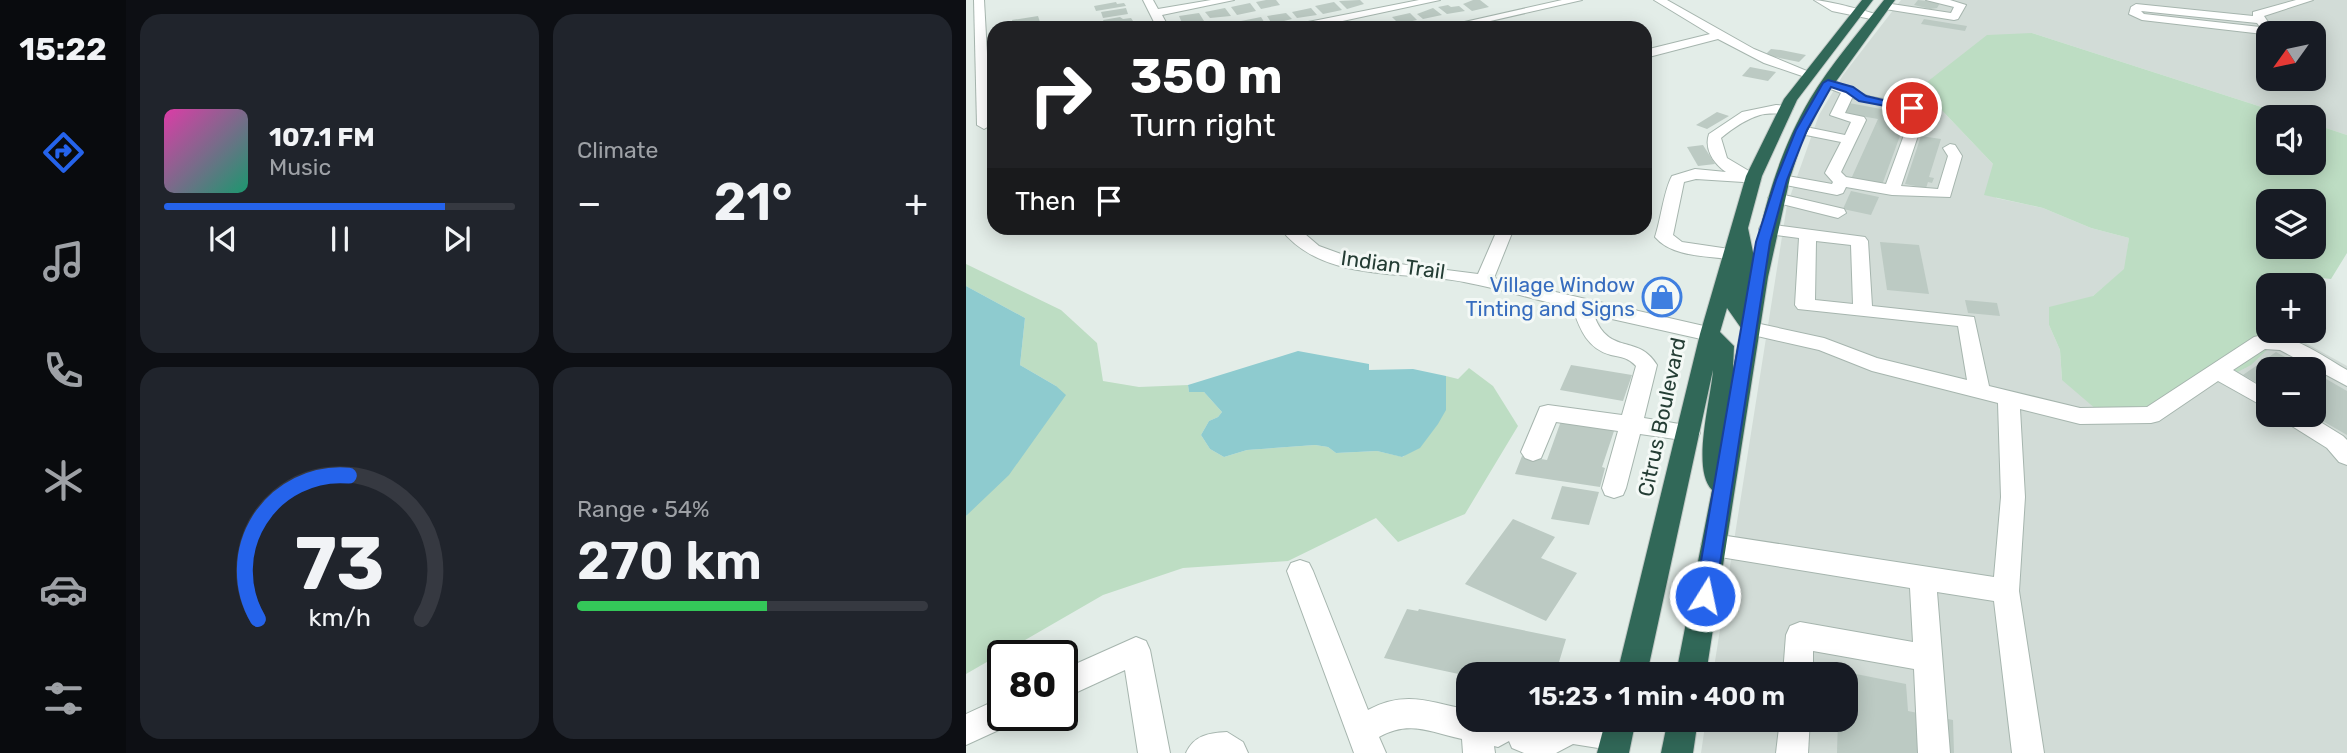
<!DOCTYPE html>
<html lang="en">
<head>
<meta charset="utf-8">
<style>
  :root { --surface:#171b24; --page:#20242c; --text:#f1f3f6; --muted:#9ea1a6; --line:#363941; --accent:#2563eb }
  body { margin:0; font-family:Rubik,sans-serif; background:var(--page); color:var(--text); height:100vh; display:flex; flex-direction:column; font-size:26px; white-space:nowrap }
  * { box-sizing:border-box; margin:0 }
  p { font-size:23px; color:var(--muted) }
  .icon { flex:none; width:38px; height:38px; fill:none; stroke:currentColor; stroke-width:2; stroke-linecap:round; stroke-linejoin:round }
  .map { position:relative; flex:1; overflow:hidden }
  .panel { display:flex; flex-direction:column; gap:14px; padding:14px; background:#0d0f14; width:840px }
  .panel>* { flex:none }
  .banner { position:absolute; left:21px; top:21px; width:665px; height:214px; border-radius:21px; box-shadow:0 4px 18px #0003; background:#202124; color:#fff; overflow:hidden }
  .needle { width:46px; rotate:237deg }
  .buttons { position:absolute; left:1290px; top:21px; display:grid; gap:14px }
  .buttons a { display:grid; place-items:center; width:70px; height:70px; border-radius:14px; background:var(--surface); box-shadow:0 4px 18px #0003; font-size:35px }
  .speed { position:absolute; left:21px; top:640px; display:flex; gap:14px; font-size:35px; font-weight:700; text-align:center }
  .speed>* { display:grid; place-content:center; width:91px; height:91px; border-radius:50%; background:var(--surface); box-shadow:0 4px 18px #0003; line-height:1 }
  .speed .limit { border:4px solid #111; border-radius:10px; background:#fff; color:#111 }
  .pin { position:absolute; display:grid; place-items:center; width:60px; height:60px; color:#fff; margin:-30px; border:4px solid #fff; border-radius:50%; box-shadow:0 2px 7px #0007 }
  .me { position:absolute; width:77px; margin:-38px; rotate:10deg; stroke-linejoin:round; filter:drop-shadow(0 0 5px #0008) }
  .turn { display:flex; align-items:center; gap:24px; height:147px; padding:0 28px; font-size:32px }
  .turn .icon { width:91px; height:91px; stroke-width:2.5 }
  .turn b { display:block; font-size:49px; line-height:60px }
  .then { display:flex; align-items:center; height:66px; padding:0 28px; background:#0003; gap:14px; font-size:26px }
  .big { font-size:52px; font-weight:600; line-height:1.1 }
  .panel .widget { flex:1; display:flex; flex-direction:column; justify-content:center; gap:10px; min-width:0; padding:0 24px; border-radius:21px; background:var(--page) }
  .panel .dial { align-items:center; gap:0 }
  .dial svg { height:182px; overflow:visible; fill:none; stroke:var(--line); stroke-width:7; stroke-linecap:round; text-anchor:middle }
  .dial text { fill:var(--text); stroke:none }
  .song { display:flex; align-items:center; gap:21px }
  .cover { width:84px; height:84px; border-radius:10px; background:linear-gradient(135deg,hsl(320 70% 55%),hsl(160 70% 35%)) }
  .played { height:7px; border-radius:4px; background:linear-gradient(90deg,var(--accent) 80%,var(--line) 80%) }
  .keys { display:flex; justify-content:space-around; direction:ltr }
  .heat { display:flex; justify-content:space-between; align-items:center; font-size:38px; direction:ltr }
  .charge { height:10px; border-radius:5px; background:linear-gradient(90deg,#34c759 54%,var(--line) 0) }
  .panel .tiles { flex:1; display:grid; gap:14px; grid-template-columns:repeat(2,1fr) }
  .trip { position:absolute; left:490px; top:662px; width:402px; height:70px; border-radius:21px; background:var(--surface); box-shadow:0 4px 18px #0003; font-weight:600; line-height:70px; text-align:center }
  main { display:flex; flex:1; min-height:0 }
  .tab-bar { display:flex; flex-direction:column; width:126px; justify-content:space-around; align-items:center; background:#090b0e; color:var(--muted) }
  .tab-bar .icon { width:49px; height:49px }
  .tab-bar .active { color:var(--accent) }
  .tab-bar b { font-size:32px; color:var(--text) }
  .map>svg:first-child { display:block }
  .built { fill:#d2dcd7; fill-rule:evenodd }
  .green { fill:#bdddc3; fill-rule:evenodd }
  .water { fill:#8ecbcf }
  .building { fill:#bccac3 }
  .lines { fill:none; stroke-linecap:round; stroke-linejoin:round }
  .minor-casing { stroke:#a6b5ae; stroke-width:2 }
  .highway-casing { stroke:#c2c9c6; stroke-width:2 }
  .minor { fill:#fff; fill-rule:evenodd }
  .highway { fill:#316858; fill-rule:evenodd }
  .route { fill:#2563eb; stroke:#184099; stroke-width:2 }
  .labels { text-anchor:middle; stroke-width:6; stroke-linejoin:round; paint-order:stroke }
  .street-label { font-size:21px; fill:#243d34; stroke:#f4f9f6 }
  .shop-label { font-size:21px; fill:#366cbe; stroke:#f4f9f6; text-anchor:end }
</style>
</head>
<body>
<main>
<nav class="tab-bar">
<b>15:22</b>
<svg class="icon active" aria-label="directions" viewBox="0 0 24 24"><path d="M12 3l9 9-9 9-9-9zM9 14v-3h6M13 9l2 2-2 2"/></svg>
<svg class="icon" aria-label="music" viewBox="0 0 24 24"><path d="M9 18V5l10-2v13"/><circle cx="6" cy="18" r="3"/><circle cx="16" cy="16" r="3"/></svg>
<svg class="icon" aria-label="phone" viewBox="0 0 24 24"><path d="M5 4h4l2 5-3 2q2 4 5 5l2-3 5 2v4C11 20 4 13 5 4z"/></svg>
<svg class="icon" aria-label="climate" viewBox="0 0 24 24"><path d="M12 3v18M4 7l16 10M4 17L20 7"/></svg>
<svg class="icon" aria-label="car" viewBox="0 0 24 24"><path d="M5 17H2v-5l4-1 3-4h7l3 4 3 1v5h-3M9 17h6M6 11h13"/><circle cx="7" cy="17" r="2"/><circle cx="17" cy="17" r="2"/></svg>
<svg class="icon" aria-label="filters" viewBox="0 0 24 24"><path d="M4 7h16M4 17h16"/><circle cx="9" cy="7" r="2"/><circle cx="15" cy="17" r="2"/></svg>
</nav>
<section class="panel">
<div class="tiles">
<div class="widget">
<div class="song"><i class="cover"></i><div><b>107.1 FM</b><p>Music</p></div></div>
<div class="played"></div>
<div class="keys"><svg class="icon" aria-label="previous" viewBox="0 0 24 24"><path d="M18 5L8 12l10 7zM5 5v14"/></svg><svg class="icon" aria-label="pause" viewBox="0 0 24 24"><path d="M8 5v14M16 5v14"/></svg><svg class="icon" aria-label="next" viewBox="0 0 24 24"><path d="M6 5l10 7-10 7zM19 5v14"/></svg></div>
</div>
<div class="widget"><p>Climate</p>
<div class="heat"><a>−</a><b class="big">21°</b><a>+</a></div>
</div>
<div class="widget dial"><svg viewBox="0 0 100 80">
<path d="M14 69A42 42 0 1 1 86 69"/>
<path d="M14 69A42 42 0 0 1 54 6" stroke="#2563eb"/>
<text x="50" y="56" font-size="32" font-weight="700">73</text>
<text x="50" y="72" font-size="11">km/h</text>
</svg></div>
<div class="widget"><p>Range · 54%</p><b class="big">270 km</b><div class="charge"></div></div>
</div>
</section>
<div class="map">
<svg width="1381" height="753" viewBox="0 0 1381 753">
  <rect width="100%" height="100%" fill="#e3ede8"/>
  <path class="built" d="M935 0H1381V135L1348 124V117H1327L1066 33 968 102 1027 164 1030 198 1077 208 1125 228 1163 238 1159 269 1127 296 1083 325 1094 350 1096 380 1284 365 1320 332 1381 366V753H735L740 719H880V674H747L821 205 853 115 877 75ZM1302 33H1348V79H1302ZM1302 369H1348V415H1302Z"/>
  <g class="green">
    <path d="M1066 33 1327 117H1302V163H1348V124L1381 135V253L1365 279 1327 275 1302 285 1300 297 1302 331 1320 332 1285 365 1174 423 1138 416 1096 380 1094 350 1083 325V307L1127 296 1158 269 1163 238 1125 228 1077 208 1018 195 1027 164 968 102 961 82 1021 35ZM1302 201H1348V247H1302Z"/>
    <path d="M0 264 95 310 131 343 137 381 173 387 222 385 223 392H238L256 412 252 417 243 421 235 435 244 449 258 457 281 450 349 445 362 447 370 453 411 451 437 457 480 409V376L492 379 503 368 527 386 552 426 499 514 432 542 410 518 322 561 217 568 137 595 0 674V516L90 386 54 365 59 318 0 286Z"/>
  </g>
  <g class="water">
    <path d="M0 286 59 318 54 365 90 386 100 395 43 475 0 516Z"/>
    <path d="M332 351 403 364V370L447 369 480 376V410L472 424 454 448 436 457 411 451 370 453 362 447 349 445 281 450 258 457 244 449 235 435 243 421 252 417 256 412 238 392H223L222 385Z"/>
  </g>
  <g class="building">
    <path d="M300 0H310L314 5 295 9 290 2Z"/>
    <path d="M394 0 398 4 381 9 373 1Z"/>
    <path d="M507 0H514L523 7 506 11 497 4Z"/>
    <path d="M952 0 974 3 971 8 964 9 948 5Z"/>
    <path d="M150 2 151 4 158 3 160 6 130 11 128 6Z"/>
    <path d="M368 2 376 10 357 14 349 6Z"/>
    <path d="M284 3 290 11 271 15 265 7Z"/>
    <path d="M482 5 485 7 493 6 499 11 481 14 472 7Z"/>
    <path d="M160 8 162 14 137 18 135 12Z"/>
    <path d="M259 8 265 16 244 18 239 12Z"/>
    <path d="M345 8 351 15 331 18 326 12Z"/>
    <path d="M467 8 476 15 457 19 451 14Z"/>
    <path d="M233 13 238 21 217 25 213 16Z"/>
    <path d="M320 13 326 19 306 24 301 16Z"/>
    <path d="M444 13 451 20 433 24 426 17Z"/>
    <path d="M72 16 75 25 48 28 46 20Z"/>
    <path d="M154 17 157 19 165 18 167 21 140 26 137 20Z"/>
    <path d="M295 17 300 25 279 28 275 21Z"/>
    <path d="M958 19 1001 26 999 31 955 24Z"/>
    <path d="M805 49 815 50 840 55 833 62 799 55Z"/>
    <path d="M784 67 810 72 802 81 776 76Z"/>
    <path d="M883 103 942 114 916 185 885 179 912 119 878 113Z"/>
    <path d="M751 112 763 116 741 129 730 125Z"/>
    <path d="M955 136 975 139 963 177 968 178 966 183 962 182 960 188 939 184Z"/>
    <path d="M737 145 749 164 732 166 721 147Z"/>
    <path d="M885 191 913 197 905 215 877 209Z"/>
    <path d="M914 242 953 245 963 294 921 290Z"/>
    <path d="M999 300 1031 303 1034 316 1002 313Z"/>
    <path d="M1310 352 1342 369H1302V389L1277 375Z"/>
    <path d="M605 365 666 375 657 401 594 390Z"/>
    <path d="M1348 372 1381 391V435L1348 416Z"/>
    <path d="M595 421 649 428 636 467 639 468 634 487 549 474 556 456 581 460Z"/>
    <path d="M596 486 633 492 623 525 585 519Z"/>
    <path d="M547 519 589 537 575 558 611 573 580 621 499 584Z"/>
    <path d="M441 609 452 611 453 609 600 639 593 662 604 664 601 674H502V676L418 658Z"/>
    <path d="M880 672 940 684 942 711 987 720 988 753H871L872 719H880Z"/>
  </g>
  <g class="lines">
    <defs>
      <g id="minor">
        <path d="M8 0H18L25 125 18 129 11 125Z"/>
        <path d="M177 0H187L192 9 245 0H268L196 15 203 28H191Z"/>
        <path d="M453 0H474L344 28H321L327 25Z"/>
        <path d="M596 0H616L494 28H472Z"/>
        <path d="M688 0H701L788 49 848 74 842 78 798 63 752 39 679 58V50L744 34Z"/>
        <path d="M848 0C858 0 908 12 916 17L910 20 866 11Z"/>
        <path d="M960 0H984L1000 5 992 19 988 20 919 9 914 6 919 3 985 13 988 7Z"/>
        <path d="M1330 0H1347L1298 16 1306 28 1297 34 1176 20 1163 14 1165 7 1170 4 1287 16V12ZM1175 11 1291 23 1294 27 1178 14Z"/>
        <path d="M862 79C877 83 888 91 902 96 922 102 944 98 959 115L935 186 972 189 982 156 977 148 984 144 989 145 996 156 984 197 926 195 880 187 877 193 871 195 810 183 808 180 810 177 816 175 866 184 867 182 859 173 875 142 830 133 828 130 835 126 879 135 885 122 864 115 875 93 857 86V80ZM886 98 931 109 945 116 920 184 880 177 875 172 900 120 898 117 879 113Z"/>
        <path d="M810 105 825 106 827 109C819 116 805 112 794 115 780 119 767 128 755 138L761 158 793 177 795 180 793 183 730 179 718 182 707 235 716 242 770 250 773 254 770 258 764 259C740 256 706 257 689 237 695 219 698 190 706 176L729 169 760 172C747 163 738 149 743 134L776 112Z"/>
        <path d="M810 193 878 209 880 213 872 218 804 201 802 198 804 195Z"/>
        <path d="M801 224 899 237 902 241 906 306 1008 317 1023 386 1114 408 1181 407 1288 337C1321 328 1354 355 1381 370V386L1314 350 1299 349 1267 370 1302 391V409L1252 381 1193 421 1185 423 1114 424 1054 409 1059 497 1053 591 1078 753H1046L1028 601 971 592 984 753H952L948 669 847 651V674H817L820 635 824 626 834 622 947 642 944 588 748 556 739 553 735 545 739 537 748 534 1028 577 1035 497 1032 403 906 371 853 350 778 333 775 328 778 323 785 322 858 338 911 358 1001 380 992 326 832 309 829 305 833 238 795 233 793 229 795 225ZM850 241 885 245 887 304 849 300Z"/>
        <path d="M314 228H332L353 246 386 258 512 274 532 228H548L528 278 751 329 754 334 751 339 744 341 628 315C643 357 672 333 691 365L678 418 731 427 734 433 731 439 723 441 674 434 660 488 657 495 648 498 639 495 636 488 652 431 590 422 575 458 567 461 559 458 555 452 574 407 582 405 656 415 670 366C663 358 655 357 645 355 622 349 614 330 607 309 571 300 535 289 498 282 438 270 355 283 314 228Z"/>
        <path d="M1315 415H1343L1377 436 1381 440V465L1373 462 1361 448 1318 421Z"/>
        <path d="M334 560 343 563 347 571 402 710C439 690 464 702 502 710V719H538L543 721 546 728 557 722 577 726 591 719H643L662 725 666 736 662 747 651 751 607 744 590 753H558L546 748 543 741 532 747 528 746 529 753H497L496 739C464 732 443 720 413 737L420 753H388L321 571 325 563Z"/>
        <path d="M170 637 180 641 184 650 204 753H172L159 670 96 699V670Z"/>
        <path d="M37 697V716H51L48 723 0 745V714Z"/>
        <path d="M814 719H844L842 753H810Z"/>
        <path d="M261 732 277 742 282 753H220C228 735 243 733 261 732Z"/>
      </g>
      <g id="highway">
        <path d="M896 0H907L831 100 796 176 782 228 788 257C799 202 815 148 844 99 865 64 893 32 918 0H929L858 98 835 145 824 178 802 277 740 674H710L746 490C725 469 745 399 747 370L681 674H651L734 334 780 176 818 99ZM761 308 775 328 767 369 768 346 754 332Z"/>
        <path d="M640 719H670L663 753H631Z"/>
        <path d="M702 719H732L727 753H695Z"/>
      </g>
    </defs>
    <use href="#minor" class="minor-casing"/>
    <use href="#highway" class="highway-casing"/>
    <use href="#minor" class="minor"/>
    <use href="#highway" class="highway"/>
  </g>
  <path class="route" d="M862 80 887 87 900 96 951 108 946 111 893 101 880 92 865 87 841 130 821 180 804 242 749 596 746 603 739 605 732 603 729 596 790 242 810 180 830 130 857 83Z"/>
  <defs>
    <symbol id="shop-ring" viewBox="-11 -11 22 22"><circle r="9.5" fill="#f4f9f6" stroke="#3f7fe0" stroke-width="1.5"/><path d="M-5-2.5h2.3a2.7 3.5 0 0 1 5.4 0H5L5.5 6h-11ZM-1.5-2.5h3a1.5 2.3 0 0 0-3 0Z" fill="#3f7fe0"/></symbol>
  </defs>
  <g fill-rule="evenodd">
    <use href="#shop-ring" x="674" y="275" width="44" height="44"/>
  </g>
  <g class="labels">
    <g class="street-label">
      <text transform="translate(427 265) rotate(8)" y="7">Indian Trail</text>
      <text transform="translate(696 417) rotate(-78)" y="7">Citrus Boulevard</text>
    </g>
    <g class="shop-label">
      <text x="669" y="292">Village Window<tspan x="669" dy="24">Tinting and Signs</tspan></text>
    </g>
  </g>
</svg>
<div class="buttons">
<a><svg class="needle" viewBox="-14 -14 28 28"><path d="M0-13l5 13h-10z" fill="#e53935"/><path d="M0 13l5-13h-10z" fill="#9ea1a6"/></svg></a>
<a><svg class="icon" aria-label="sound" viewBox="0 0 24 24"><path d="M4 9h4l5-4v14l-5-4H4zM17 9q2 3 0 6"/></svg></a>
<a><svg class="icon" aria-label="layers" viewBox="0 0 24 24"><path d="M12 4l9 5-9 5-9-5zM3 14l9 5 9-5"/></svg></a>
<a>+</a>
<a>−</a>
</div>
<div class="speed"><div class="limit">80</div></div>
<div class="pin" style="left:946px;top:108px;background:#d93025"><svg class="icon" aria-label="arrive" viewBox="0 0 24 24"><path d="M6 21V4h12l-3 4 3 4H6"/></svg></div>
<svg class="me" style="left:739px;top:596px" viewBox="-20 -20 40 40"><circle r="17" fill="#2563eb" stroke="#fff" stroke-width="3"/><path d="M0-11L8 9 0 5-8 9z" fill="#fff"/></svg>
<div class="trip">15:23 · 1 min · 400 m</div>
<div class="banner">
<div class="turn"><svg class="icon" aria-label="right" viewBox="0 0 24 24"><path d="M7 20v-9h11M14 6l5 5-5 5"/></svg><div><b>350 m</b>Turn right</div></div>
<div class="then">Then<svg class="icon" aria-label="arrive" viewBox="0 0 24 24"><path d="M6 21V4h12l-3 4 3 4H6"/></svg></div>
</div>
</div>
</main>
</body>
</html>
